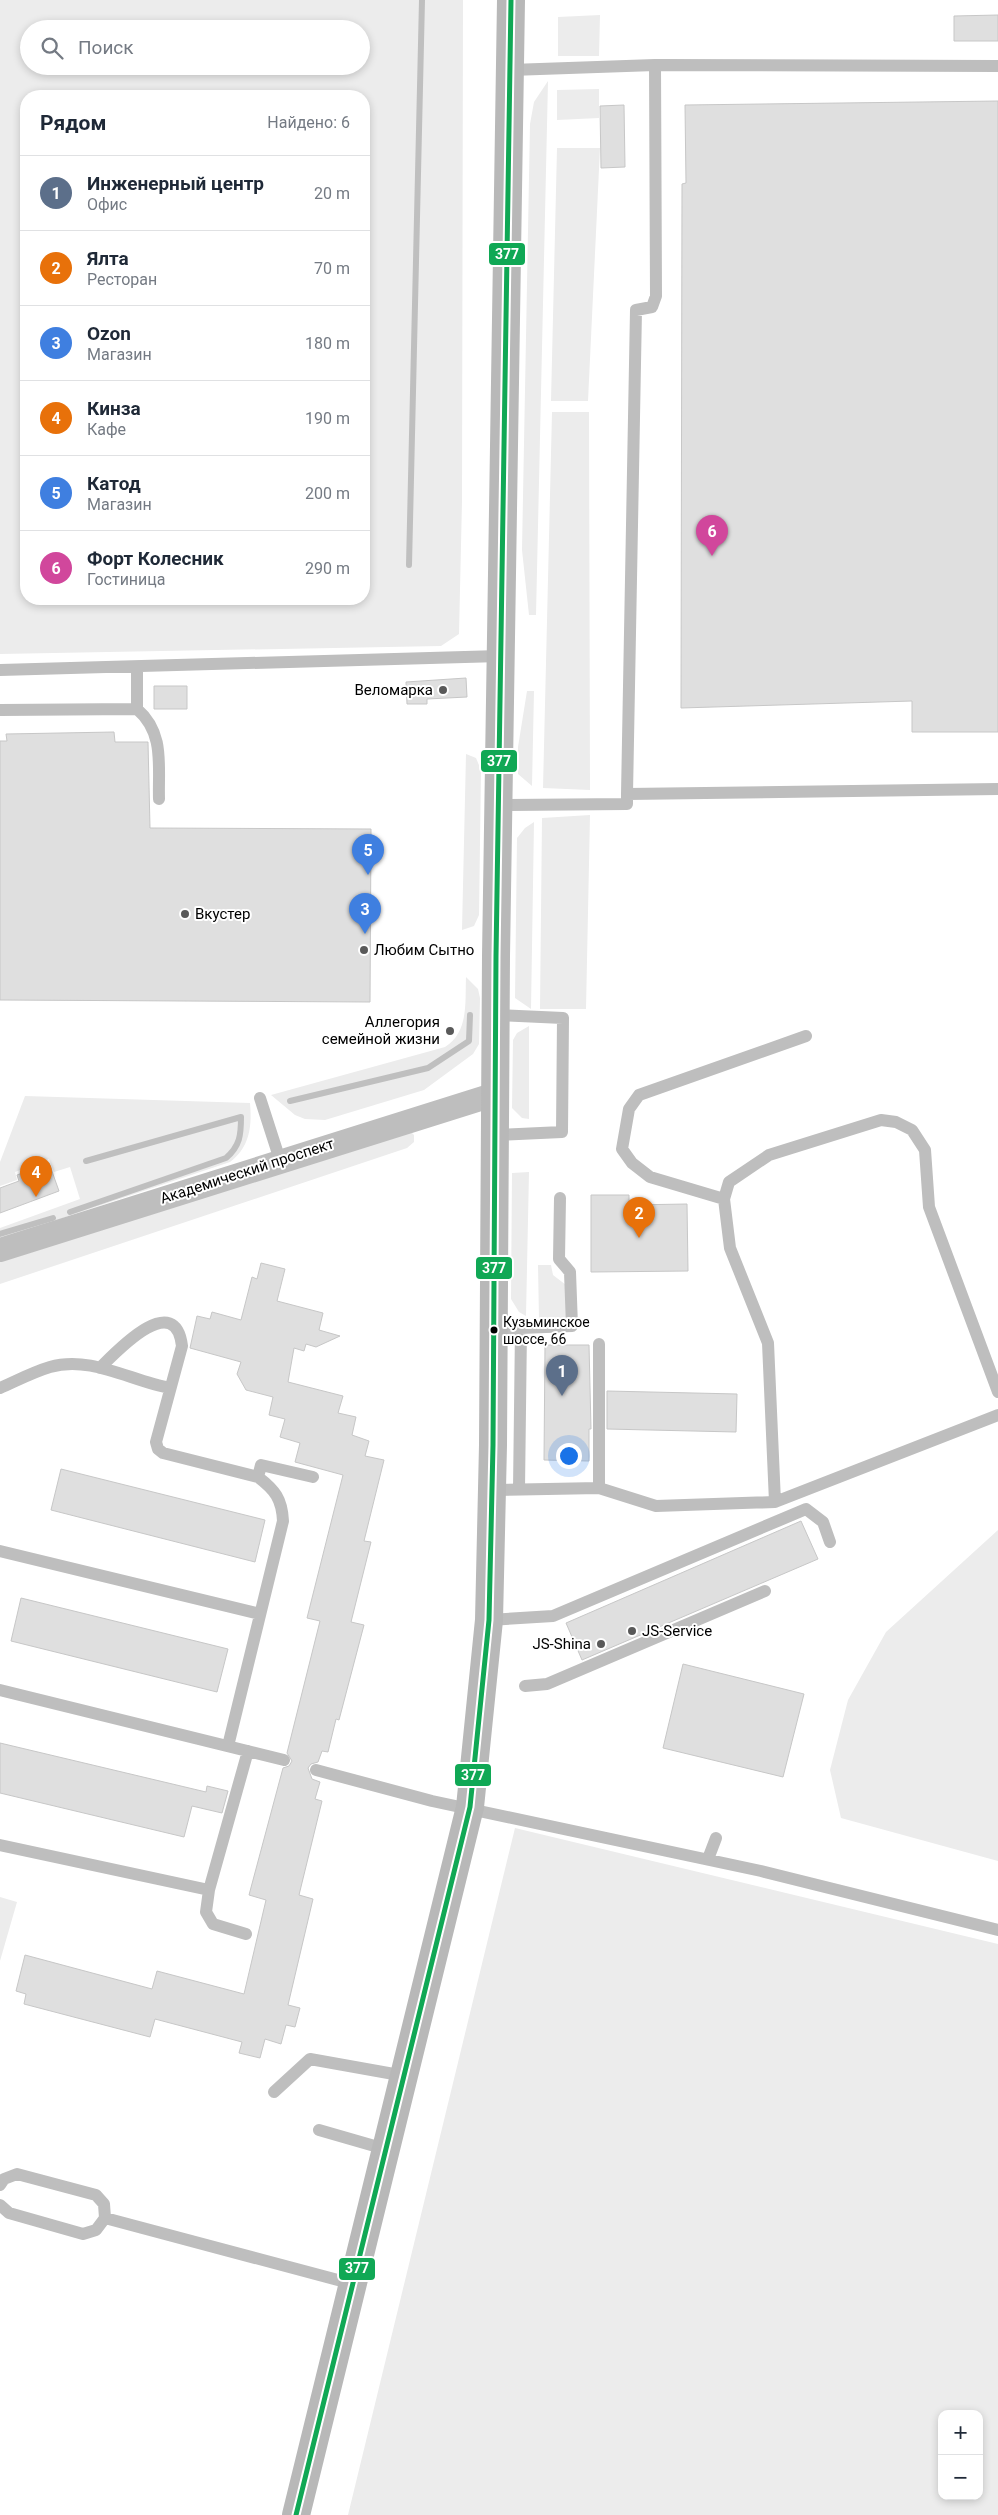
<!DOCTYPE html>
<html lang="ru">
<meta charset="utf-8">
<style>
body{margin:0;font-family:Roboto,sans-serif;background:#f6f6f7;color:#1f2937}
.controls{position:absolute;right:15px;bottom:15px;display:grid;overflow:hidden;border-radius:10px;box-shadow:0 2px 8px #0003}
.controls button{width:45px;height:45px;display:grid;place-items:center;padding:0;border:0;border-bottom:1px solid #e0e1e3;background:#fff;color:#1f2937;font:25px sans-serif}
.you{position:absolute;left:568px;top:1455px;width:18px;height:18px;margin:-12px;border:4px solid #fff;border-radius:50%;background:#1a73e8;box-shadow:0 0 0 8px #1a73e833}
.badge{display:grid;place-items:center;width:32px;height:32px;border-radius:50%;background:#595959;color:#fff;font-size:16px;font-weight:700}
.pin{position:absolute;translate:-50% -41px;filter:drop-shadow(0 1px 2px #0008)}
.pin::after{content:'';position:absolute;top:26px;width:18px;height:15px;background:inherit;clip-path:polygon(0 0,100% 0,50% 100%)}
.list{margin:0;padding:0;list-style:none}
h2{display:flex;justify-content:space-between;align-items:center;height:65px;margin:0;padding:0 20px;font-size:21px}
h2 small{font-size:16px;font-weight:400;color:#747a83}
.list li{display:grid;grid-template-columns:32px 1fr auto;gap:15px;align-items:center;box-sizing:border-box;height:75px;padding:0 20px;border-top:1px solid #e0e1e3}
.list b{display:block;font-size:19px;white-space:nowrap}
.list p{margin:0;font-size:16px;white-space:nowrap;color:#747a83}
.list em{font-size:16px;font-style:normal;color:#747a83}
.icon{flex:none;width:28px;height:28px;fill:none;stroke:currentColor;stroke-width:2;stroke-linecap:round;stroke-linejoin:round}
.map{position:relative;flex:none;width:998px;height:2515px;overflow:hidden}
.search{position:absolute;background:#fff;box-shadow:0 2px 8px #0003;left:20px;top:20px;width:350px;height:55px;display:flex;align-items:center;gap:12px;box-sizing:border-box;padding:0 18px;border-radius:28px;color:#747a83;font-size:19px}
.panel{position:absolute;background:#fff;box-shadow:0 2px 8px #0003;left:20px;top:90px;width:350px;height:515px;border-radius:20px}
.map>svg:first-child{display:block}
</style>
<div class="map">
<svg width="998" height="2515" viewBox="0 0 998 2515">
<rect width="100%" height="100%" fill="#fff"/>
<path fill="#ececec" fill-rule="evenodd" d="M 0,0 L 463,0 L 462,501 L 459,634 L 441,646 L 0,654 ZM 29,29 L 361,29 L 361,66 L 29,66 ZM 26,96 L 364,96 L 364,599 L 26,599 Z
M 600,15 L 599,56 L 558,56 L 558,17 Z
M 548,81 L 536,615 L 529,615 L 522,550 L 530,124 L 534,102 Z
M 599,89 L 599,118 L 557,120 L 557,90 Z
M 557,148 L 600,148 L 588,401 L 551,401 Z
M 552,412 L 589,412 L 590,790 L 543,788 Z
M 527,691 L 534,691 L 532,786 L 518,774 L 518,747 Z
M 466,754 L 476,758 L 481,770 L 479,915 L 474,926 L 462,930 Z
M 590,815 L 586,1009 L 540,1009 L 542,818 Z
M 534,822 L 531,1009 L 515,998 L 517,838 L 525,828 Z
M 466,977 L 478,989 L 480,998 L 479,1044 L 473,1054 L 424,1090 L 325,1120 L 305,1119 L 295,1115 L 271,1095 L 445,1047 C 469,1032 465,1002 466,977 Z
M 529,1026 L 529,1119 L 522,1118 L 512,1108 L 513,1040 L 517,1033 Z
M 25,1096 L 250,1103 C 252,1126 250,1147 230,1162 L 0,1239 L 0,1228 L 80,1199 L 70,1167 L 54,1172 L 49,1159 L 15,1172 L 17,1180 L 0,1186 L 0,1162 Z
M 410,1131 L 414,1135 L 414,1142 L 407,1148 L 0,1284 L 0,1260 Z
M 529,1172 L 526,1316 L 519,1312 L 511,1299 L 512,1173 Z
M 538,1265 L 551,1265 L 553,1275 L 566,1285 L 567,1320 L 539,1320 Z
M 998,1530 L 998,1861 L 841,1818 L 830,1770 L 848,1700 L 886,1632 Z
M 515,1828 L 998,1944 L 998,2515 L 348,2515 ZM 942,2414 L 979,2414 L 979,2496 L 942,2496 Z
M 0,1897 L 17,1902 L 0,1961 Z"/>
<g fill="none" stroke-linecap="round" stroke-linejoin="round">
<path stroke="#bfbfbf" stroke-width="6" d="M 409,565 L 422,0
M 290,1101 L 428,1068 L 469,1041 L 470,1015
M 70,1212 L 226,1158 C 240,1146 241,1135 241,1117 L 86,1161
M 0,1234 L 53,1218"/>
</g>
<path fill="#dfdfdf" stroke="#c7c7c7" d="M 998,15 L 998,41 L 954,41 L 954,16 Z
M 998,101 L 998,732 L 912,732 L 912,701 L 681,708 L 682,184 L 686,183 L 685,105 Z
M 624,105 L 625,167 L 601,168 L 600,106 Z
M 466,678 L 467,697 L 427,699 L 427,704 L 407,704 L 406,682 Z
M 154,686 L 187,686 L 187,709 L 154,709 Z
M 114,732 L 115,742 L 148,742 L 150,828 L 371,829 L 370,1002 L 0,1000 L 0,741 L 7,741 L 6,734 Z
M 49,1163 L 59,1191 L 0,1213 L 0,1188 L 19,1181 L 17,1175 Z
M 591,1195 L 629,1195 L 629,1205 L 687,1204 L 688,1271 L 591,1272 Z
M 261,1263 L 285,1269 L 277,1301 L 323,1313 L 319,1330 L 340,1336 L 316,1347 L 306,1344 L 304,1351 L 294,1348 L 288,1382 L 343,1396 L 338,1413 L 356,1417 L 352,1435 L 369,1441 L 365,1456 L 384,1460 L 364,1541 L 371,1542 L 351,1622 L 364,1625 L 339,1720 L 336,1719 L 328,1752 L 322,1751 L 318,1762 L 311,1764 L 308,1768 L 312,1779 L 320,1782 L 315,1799 L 322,1801 L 299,1895 L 313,1899 L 288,2005 L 300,2008 L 295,2027 L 286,2025 L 281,2044 L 265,2039 L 260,2058 L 239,2053 L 242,2042 L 155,2019 L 150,2037 L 24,2004 L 26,1994 L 16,1991 L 25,1955 L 152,1989 L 157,1971 L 244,1994 L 266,1900 L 249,1895 L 283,1768 L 289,1766 L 292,1761 L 287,1753 L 320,1621 L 307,1618 L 343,1475 L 295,1462 L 300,1443 L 280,1437 L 285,1419 L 269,1415 L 273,1397 L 246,1390 L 237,1374 L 241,1362 L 190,1348 L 197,1316 L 210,1319 L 212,1312 L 241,1320 L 252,1277 L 257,1279 Z
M 545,1345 L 589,1345 L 591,1429 L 589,1429 L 589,1461 L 544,1460 Z
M 607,1391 L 737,1394 L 736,1432 L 607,1429 Z
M 61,1469 L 265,1520 L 255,1562 L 51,1510 Z
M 801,1521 L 818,1559 L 582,1660 L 566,1623 Z
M 21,1598 L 228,1649 L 217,1692 L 11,1641 Z
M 683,1664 L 804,1694 L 783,1777 L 663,1748 Z
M 0,1743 L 206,1792 L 207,1786 L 228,1791 L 222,1813 L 192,1806 L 184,1837 L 0,1793 Z"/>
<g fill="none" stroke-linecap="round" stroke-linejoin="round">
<path stroke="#bebebe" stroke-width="12" d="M 511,70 L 655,65 L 998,66
M 137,667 L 137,709
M 0,670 L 500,656
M 0,710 L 137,709 C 165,733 158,766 159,799
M 627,794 L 636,310 L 652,307 L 656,296 L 655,65
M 498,805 L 627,804 L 627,794 L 998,789
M 260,1098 L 280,1160
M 496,1135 L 562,1132 L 563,1018 L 496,1015
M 724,1199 L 650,1177 L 632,1163 L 622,1149 L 629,1109 L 639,1095 L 806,1036
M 494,1329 L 572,1326 L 570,1272 L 559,1259 L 560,1198
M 100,1368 C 116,1352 175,1289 182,1346 L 156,1442 L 158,1449 L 163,1453 L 258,1477 C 275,1490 282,1499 283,1521 L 228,1746
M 0,1388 C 16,1381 33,1372 50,1367 C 90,1355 131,1381 170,1388
M 258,1477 L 261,1465 L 313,1477
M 599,1488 L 656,1506 L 775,1502 L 998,1415
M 519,1489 L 521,1329
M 492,1490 L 599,1488 L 599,1344
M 775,1502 L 768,1343 L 730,1248 L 724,1199 L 729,1182 L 769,1155 L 881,1120 L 896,1122 L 912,1130 L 925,1150 L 929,1207 L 998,1392
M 0,1551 L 260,1614
M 489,1620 L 553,1616 L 806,1509 L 823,1522 L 830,1542
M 525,1686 L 547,1684 L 765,1591
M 0,1690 L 284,1760
M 316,1770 L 432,1801 L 761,1871 L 998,1930
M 0,1845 L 209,1890 L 206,1912 L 213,1924 L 246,1934
M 708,1859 L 716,1838
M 209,1890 L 248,1751
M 274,2092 L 310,2059 L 405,2076
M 319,2130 L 385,2149
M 0,2185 L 4,2179 L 17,2174 L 96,2195 L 104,2204 L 105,2218 L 96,2230 L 83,2234 L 9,2213 L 0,2205
M 105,2218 L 353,2284"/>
<path stroke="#bebebe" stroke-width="24" d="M 0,1250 L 496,1094"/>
<path stroke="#b8b8b8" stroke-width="28" d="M 296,2515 L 470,1807 L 489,1620 L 493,1445 L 496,956 L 511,0"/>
<defs>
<path id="bus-1" d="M 296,2515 L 470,1807 L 489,1620 L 493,1445 L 496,956 L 511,0"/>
</defs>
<use href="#bus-1" stroke="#fff" stroke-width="9"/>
<use href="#bus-1" stroke="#10a855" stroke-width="5"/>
</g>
<g fill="#595959" stroke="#fff" stroke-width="2">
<circle cx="443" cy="690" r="5"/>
<circle cx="185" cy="914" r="5"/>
<circle cx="364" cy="950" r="5"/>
<circle cx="450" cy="1031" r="5"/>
<circle cx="632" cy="1631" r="5"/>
<circle cx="601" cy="1644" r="5"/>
</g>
<circle fill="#000" stroke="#fff" stroke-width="2" cx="494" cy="1330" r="4.5"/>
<g text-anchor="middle" stroke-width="4" stroke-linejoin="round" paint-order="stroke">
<g font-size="14" fill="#000" stroke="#fff" text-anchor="start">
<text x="503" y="1327">Кузьминское<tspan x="503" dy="17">шоссе, 66</tspan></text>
</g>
<g font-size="15" fill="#000" stroke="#fff" text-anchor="end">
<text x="433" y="695">Веломарка</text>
<text x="195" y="919" text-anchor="start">Вкустер</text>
<text x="374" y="955" text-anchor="start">Любим Сытно</text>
<text x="440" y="1027">Аллегория<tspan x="440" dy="17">семейной жизни</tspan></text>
<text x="642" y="1636" text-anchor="start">JS-Service</text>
<text x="591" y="1649">JS-Shina</text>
</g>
<g font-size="15" fill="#000" stroke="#fff">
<text transform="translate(247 1171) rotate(-18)" y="5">Академический проспект</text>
</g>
</g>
<g stroke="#fff" stroke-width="2">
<rect x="488" y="242" width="38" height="24" rx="5" fill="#10a855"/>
<rect x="480" y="749" width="38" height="24" rx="5" fill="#10a855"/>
<rect x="475" y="1256" width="38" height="24" rx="5" fill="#10a855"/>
<rect x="454" y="1763" width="38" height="24" rx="5" fill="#10a855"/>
<rect x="338" y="2257" width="38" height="24" rx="5" fill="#10a855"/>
</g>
<g font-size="14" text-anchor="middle" font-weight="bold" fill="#fff">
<text x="507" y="259">377</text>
<text x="499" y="766">377</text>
<text x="494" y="1273">377</text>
<text x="473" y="1780">377</text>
<text x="357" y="2273">377</text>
</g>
</svg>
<div class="controls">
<button>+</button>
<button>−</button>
</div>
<div class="you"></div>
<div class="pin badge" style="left:562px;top:1396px;background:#5c6f8a">1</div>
<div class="pin badge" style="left:639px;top:1238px;background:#e8710a">2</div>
<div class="pin badge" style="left:365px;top:934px;background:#3f7fe0">3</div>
<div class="pin badge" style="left:36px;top:1197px;background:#e8710a">4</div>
<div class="pin badge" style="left:368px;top:875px;background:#3f7fe0">5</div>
<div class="pin badge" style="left:712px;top:556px;background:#d1479c">6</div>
<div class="search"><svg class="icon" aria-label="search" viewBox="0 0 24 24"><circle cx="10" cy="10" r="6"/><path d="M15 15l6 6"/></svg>Поиск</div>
<section class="panel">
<h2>Рядом<small>Найдено: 6</small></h2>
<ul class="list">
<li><span class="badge" style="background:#5c6f8a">1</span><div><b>Инженерный центр</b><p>Офис</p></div><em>20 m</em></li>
<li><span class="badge" style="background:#e8710a">2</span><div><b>Ялта</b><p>Ресторан</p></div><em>70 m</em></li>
<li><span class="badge" style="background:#3f7fe0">3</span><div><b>Ozon</b><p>Магазин</p></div><em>180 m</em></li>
<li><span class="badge" style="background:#e8710a">4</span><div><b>Кинза</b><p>Кафе</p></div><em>190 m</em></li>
<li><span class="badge" style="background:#3f7fe0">5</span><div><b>Катод</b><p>Магазин</p></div><em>200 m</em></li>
<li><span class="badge" style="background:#d1479c">6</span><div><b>Форт Колесник</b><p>Гостиница</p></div><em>290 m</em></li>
</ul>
</section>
</div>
